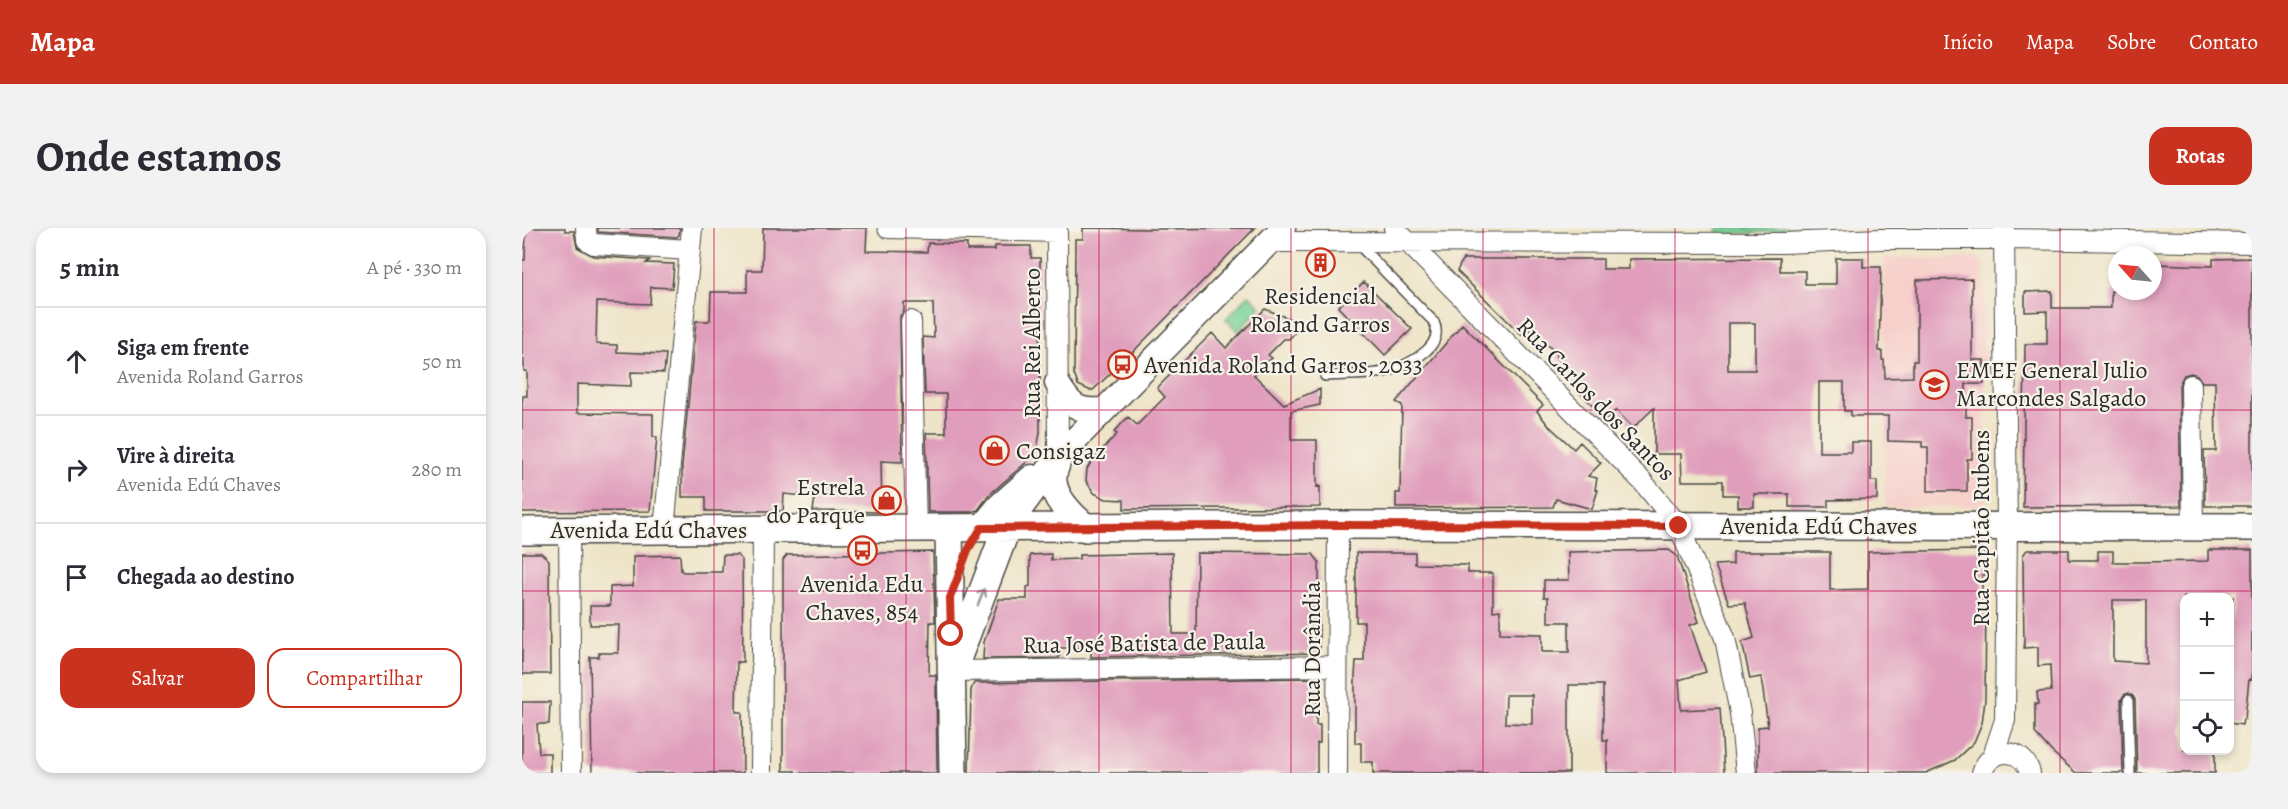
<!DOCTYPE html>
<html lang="pt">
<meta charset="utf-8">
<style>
body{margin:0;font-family:Alegreya,serif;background:#f2f2f3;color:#2b2b33}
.controls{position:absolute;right:18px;bottom:18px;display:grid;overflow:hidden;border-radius:12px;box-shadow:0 3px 9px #0003}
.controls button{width:54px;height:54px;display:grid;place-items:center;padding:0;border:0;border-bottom:2px solid #e1e1e2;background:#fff;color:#2b2b33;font:30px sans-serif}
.compass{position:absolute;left:1586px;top:18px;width:54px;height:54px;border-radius:50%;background:#fff;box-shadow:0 3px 9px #0003;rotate:297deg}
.stop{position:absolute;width:18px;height:18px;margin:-14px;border:4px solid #c8321e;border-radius:50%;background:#fff}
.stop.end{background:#c8321e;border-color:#fff;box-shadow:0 2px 6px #0008}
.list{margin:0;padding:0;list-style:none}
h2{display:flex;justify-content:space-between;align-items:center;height:78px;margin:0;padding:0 24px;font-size:26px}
h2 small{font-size:20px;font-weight:400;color:#7c7c81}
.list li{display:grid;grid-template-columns:39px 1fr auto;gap:18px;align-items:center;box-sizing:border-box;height:108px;padding:0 24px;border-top:2px solid #e1e1e2}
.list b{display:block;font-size:22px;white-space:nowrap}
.list p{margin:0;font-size:20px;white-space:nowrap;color:#7c7c81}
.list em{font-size:20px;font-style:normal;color:#7c7c81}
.actions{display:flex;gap:12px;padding:18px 24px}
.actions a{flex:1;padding:14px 0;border:2px solid #c8321e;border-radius:18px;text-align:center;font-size:21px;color:#c8321e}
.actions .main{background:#c8321e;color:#fff}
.icon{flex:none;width:33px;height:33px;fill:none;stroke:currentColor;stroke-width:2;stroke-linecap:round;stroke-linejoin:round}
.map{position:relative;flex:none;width:1730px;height:545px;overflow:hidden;border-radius:18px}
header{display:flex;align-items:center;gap:36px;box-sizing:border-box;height:84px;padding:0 30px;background:#c8321e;color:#fff}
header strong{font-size:28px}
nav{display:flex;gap:33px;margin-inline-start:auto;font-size:21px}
.intro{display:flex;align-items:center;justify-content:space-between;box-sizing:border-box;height:144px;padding:0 36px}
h1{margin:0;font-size:42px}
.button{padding:15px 27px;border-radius:18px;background:#c8321e;color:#fff;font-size:21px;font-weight:700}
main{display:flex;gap:36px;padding:0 36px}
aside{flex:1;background:#fff;border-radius:18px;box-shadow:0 3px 9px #0003}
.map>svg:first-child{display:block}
</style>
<header>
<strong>Mapa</strong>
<nav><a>Início</a><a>Mapa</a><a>Sobre</a><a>Contato</a></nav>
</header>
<div class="intro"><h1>Onde estamos</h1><a class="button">Rotas</a></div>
<main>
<aside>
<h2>5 min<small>A pé · 330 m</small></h2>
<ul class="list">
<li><svg class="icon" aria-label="ahead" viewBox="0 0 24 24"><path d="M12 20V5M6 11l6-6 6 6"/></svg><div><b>Siga em frente</b><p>Avenida Roland Garros</p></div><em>50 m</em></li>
<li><svg class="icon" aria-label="right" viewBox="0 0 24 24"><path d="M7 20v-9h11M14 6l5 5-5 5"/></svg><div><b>Vire à direita</b><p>Avenida Edú Chaves</p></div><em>280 m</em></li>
<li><svg class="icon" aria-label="arrive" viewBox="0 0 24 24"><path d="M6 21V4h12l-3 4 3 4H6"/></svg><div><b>Chegada ao destino</b></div></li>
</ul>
<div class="actions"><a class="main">Salvar</a><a>Compartilhar</a></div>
</aside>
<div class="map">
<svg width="1730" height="545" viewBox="0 0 1730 545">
<rect width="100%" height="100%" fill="#f7f3e8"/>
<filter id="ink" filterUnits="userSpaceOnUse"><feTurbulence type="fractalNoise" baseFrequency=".0167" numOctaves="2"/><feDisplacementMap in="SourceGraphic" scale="12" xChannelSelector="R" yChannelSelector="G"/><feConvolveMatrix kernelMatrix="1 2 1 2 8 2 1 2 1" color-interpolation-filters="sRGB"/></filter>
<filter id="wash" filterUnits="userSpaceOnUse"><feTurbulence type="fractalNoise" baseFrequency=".008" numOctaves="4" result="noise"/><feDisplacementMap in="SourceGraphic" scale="24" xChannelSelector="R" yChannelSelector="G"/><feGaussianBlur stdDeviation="1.35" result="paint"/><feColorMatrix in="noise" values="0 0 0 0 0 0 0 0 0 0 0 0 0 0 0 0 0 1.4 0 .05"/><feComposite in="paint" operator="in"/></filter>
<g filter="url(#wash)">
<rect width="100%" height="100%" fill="#eee4c7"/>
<path fill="#f7d0cb" d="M 1362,30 L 1455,30 L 1462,36 L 1463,275 L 1458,278 L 1363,279 Z"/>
<path fill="#7cd499" stroke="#548062" stroke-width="1.5" d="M 1195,0 L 1286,0 L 1286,1 L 1279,3 L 1194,6 Z
M 727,67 L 739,79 L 716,103 L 704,91 Z"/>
<g id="blocks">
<path fill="#e09ebc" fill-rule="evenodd" d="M 4,0 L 43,0 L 43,3 L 52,3 L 55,19 L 71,28 L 128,32 L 124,35 L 152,36 L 150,60 L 129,59 L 128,76 L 75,74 L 74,116 L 95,117 L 95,124 L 144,126 L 142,145 L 109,144 L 109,158 L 55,156 L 55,185 L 131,186 L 131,209 L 135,209 L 128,283 L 0,284 L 0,175 L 1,168 L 5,168 L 5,143 L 2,143 L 2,131 L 0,131 L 0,32 L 3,32 Z
M 76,0 L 158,0 L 157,7 L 155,9 L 76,4 Z
M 241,0 L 345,0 L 344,23 L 405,24 L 406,15 L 445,16 L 445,22 L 473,22 L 473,18 L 509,18 L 509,30 L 518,30 L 518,205 L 515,220 L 507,232 L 467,267 L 456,282 L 449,284 L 406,284 L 404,205 L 424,205 L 424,166 L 403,166 L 401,109 L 412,110 L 411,75 L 382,75 L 382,83 L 378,88 L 380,234 L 359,233 L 360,284 L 291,283 L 293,269 L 262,266 L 261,283 L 184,283 L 184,269 L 160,269 L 160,238 L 174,93 L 186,93 L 188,92 L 189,64 L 225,64 L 225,42 L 240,42 Z
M 561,0 L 629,1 L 733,0 L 602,133 L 571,162 L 567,162 L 556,157 L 552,146 L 553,11 L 561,11 Z
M 1258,30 L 1258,43 L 1283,43 L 1283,56 L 1314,56 L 1314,30 L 1341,30 L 1341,39 L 1359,39 L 1357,123 L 1360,123 L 1360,132 L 1362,132 L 1363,150 L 1391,149 L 1391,133 L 1395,133 L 1395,52 L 1450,51 L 1450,132 L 1462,132 L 1462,156 L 1444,156 L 1444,189 L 1450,189 L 1450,231 L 1445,231 L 1445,263 L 1406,263 L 1406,219 L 1400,219 L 1400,214 L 1366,213 L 1366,188 L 1329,188 L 1329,183 L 1322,183 L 1322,154 L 1297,154 L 1297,224 L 1329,224 L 1329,214 L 1349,214 L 1349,253 L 1355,253 L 1355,271 L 1306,272 L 1306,279 L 1267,279 L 1267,266 L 1232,266 L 1232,279 L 1216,279 L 1216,267 L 1201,267 L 1201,253 L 1160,253 L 1159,226 L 1132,226 L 1132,180 L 1111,200 L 1094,182 L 1085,191 L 1049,156 L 1055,150 L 1034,129 L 1036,127 L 1012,104 L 1011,105 L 1006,101 L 1000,107 L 935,43 L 941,31 L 1081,31 L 1081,41 L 1107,41 L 1107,31 ZM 1206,95 L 1233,95 L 1233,142 L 1206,142 Z
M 1730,30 L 1730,278 L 1683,278 L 1682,223 L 1694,223 L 1693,154 L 1680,154 L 1675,147 L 1669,145 L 1662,147 L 1657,157 L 1659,278 L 1501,279 L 1503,116 L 1525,116 L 1525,83 L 1503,84 L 1503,64 L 1530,63 L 1530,80 L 1589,80 L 1589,63 L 1632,63 L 1632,36 L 1691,38 L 1691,31 Z
M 842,54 L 890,101 L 863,127 L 816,79 Z
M 743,81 L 781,96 L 767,111 L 762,111 L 746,127 L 750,130 L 732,147 L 762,176 L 798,161 L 798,177 L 769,183 L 769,212 L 795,212 L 795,259 L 798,258 L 798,279 L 602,281 L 602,272 L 584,271 L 572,265 L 564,253 L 565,241 L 571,231 L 595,206 L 592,204 L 606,189 L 615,197 L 643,169 L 635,160 L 690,105 L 704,120 Z
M 940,96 L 1021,177 L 1015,183 L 1026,197 L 1052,221 L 1058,214 L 1079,235 L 1066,248 L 1075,250 L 1073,262 L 1076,262 L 1070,281 L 1034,271 L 1031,279 L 874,280 L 874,265 L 878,265 L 880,177 L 874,174 Z
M 1147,322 L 1155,328 L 1177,394 L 1168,397 L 1184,444 L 1157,452 L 1159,482 L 1198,480 L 1202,545 L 1085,545 L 1085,512 L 1081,512 L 1081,457 L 1047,457 L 1047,545 L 851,545 L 851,534 L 839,534 L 839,515 L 833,515 L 833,448 L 834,433 L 842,433 L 842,394 L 834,394 L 834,325 L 893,325 L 893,336 L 946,337 L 946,345 L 971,345 L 971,383 L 978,382 L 978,405 L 1020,406 L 1020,424 L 1047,424 L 1047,394 L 1026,394 L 1026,369 L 1022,369 L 1022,352 L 1047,352 L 1046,324 ZM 984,467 L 1010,467 L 1010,496 L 983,495 Z
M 1456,322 L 1460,323 L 1464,328 L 1464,347 L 1460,347 L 1460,376 L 1464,376 L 1463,472 L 1460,495 L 1452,514 L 1433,532 L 1404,545 L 1236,545 L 1236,499 L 1246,498 L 1239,449 L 1228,451 L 1220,414 L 1232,410 L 1223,375 L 1207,376 L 1193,337 L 1211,336 L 1211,324 L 1308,324 L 1308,362 L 1346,361 L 1346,324 Z
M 1505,322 L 1547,322 L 1547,332 L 1576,332 L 1576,323 L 1591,323 L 1591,334 L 1619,334 L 1686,333 L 1686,322 L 1730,322 L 1730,452 L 1727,451 L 1723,491 L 1721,491 L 1720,497 L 1707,495 L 1707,400 L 1711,385 L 1711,369 L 1662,369 L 1662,478 L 1660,506 L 1662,506 L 1662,522 L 1693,522 L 1693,545 L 1615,545 L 1613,472 L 1611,468 L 1606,465 L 1602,467 L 1599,472 L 1601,545 L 1554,545 L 1529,523 L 1513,505 L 1513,476 L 1516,476 L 1515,464 L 1529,463 L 1528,437 L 1516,438 L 1516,419 L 1502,420 L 1501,327 ZM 1591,372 L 1624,372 L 1624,435 L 1591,433 Z
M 411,324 L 413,394 L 408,394 L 407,447 L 414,447 L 415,545 L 273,545 L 273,543 L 261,543 L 261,332 L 265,327 Z
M 0,325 L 19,325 L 27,332 L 28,446 L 0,446 Z
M 650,325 L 651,406 L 674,406 L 675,325 L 791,326 L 797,334 L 797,425 L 569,429 L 569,420 L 537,420 L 537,430 L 461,431 L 462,414 L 477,371 L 505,371 L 505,359 L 508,358 L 508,327 L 529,326 L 529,332 L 557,331 L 557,327 Z
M 158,327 L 159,343 L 162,344 L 200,344 L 201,327 L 215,327 L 220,332 L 221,434 L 215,434 L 214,484 L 220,484 L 221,545 L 70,545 L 68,429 L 77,429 L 77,425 L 96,425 L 97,397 L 68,397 L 68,378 L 88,378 L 88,359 L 111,358 L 111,328 Z
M 788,450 L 797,456 L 797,468 L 795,468 L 794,497 L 798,497 L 798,515 L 795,515 L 795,545 L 447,545 L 449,462 L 452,455 Z
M 0,474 L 28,474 L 27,496 L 15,496 L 17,525 L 28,525 L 28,545 L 0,545 Z"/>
</g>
</g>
<g filter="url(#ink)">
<use href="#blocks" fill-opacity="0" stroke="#484742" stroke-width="1.5"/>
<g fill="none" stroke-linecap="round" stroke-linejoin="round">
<defs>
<path id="service" d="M 803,148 C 842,146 873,150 904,123 C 913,115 917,105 912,94 L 836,16
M 1606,472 L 1608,545"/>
<path id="minor" d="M 64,0 L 65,12 L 72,16 L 168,22
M 366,0 L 535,4
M 535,0 L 536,229
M 872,0 L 1120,253 L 1157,298 L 1203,410 L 1218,485 L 1224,545
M 747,14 L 1261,15 L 1359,11 L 1483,11 L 1730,15
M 389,93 L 394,300
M 1669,157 L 1671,299
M 142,302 L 170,0
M 47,303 L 49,545
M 431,443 L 814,438
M 1471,528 L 1483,492 L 1485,299 L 1482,0
M 239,545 L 241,301
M 815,545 L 816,297
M 1460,545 C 1467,519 1501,518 1508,545"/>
<path id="tertiary" d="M 535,155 C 549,178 554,184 582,182
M 485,299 L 536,229 L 761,0
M 459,300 L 477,278 L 510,249"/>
<path id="secondary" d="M 536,229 C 535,236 531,242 531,248 C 529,269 550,288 564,300
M 427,300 L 431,545
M 0,303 L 816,297 L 1730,299
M 434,434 L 485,299"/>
</defs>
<use href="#service" stroke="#484742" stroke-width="12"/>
<use href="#minor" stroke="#484742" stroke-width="22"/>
<use href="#tertiary" stroke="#484742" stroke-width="27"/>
<use href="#secondary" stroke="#484742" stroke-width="30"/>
<use href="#service" stroke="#fff" stroke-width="9"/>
<use href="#minor" stroke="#fff" stroke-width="20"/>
<use href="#tertiary" stroke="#fff" stroke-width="24"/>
<use href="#secondary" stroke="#fff" stroke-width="27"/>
</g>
<defs><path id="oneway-shaft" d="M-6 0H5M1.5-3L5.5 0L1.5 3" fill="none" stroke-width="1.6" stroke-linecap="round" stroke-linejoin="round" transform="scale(1.5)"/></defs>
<use stroke="#a0a0a0" href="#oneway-shaft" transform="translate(459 369) rotate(-69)"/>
</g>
<g fill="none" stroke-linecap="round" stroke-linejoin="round" filter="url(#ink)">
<path stroke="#c8321e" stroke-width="8" d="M 429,406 L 428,370 L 446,322 L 459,300 L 816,297 L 1157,298"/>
</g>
<path fill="none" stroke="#c2185b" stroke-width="1.5" stroke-opacity="0.55" d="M 192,0 L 192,545M 384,0 L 384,545M 577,0 L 577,545M 769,0 L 769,545M 961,0 L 961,545M 1153,0 L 1153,545M 1346,0 L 1346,545M 1538,0 L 1538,545M 0,182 L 1730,182M 0,363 L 1730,363"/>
<defs>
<symbol id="building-ring" viewBox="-11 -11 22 22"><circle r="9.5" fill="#f7f3e8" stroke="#c8321e" stroke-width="1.5"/><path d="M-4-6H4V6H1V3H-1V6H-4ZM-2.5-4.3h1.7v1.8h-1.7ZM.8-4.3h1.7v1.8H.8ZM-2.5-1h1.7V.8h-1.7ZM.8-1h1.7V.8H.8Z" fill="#c8321e"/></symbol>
<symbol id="bus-ring" viewBox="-11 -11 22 22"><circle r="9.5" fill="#f7f3e8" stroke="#c8321e" stroke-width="1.5"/><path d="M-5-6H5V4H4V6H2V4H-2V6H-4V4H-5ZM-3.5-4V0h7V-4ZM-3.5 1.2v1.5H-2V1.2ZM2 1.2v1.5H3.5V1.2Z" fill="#c8321e"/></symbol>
<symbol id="school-ring" viewBox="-11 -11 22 22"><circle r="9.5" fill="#f7f3e8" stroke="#c8321e" stroke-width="1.5"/><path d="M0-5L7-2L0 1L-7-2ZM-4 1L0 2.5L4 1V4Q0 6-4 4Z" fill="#c8321e"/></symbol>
<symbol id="shop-ring" viewBox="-11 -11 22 22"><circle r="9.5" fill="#f7f3e8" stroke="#c8321e" stroke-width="1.5"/><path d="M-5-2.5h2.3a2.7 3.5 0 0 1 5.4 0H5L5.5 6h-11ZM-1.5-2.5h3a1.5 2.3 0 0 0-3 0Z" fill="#c8321e"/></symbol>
</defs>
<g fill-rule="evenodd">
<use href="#building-ring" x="782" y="18" width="33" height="33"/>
<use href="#bus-ring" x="584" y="120" width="33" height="33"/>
<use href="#school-ring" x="1396" y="140" width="33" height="33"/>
<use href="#shop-ring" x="456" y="206" width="33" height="33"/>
<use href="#shop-ring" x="348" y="256" width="33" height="33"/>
<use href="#bus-ring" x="324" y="306" width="33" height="33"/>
</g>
<g text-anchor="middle" stroke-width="4.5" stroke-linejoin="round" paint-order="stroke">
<g font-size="24" fill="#2b2b2b" stroke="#f7f3e8" text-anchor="start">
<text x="798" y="76" text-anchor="middle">Residencial<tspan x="798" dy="28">Roland Garros</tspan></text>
<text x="622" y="145">Avenida Roland Garros, 2033</text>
<text x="1434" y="150">EMEF General Julio<tspan x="1434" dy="28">Marcondes Salgado</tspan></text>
<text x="494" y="231">Consigaz</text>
<text x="343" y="267" text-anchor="end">Estrela<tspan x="343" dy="28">do Parque</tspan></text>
<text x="340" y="364" text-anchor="middle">Avenida Edu<tspan x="340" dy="28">Chaves, 854</tspan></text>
</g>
<g font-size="24" fill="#2b2b2b" stroke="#f7f3e8">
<text transform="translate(510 115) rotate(-90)" y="8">Rua Rei Alberto</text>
<text transform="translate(1074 171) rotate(46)" y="8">Rua Carlos dos Santos</text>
<text x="1297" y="306">Avenida Edú Chaves</text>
<text transform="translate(1459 300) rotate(-90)" y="8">Rua Capitão Rubens</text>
<text x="127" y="310">Avenida Edú Chaves</text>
<text transform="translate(622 415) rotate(-1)" y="8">Rua José Batista de Paula</text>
<text transform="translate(790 421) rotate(-90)" y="8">Rua Dorândia</text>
</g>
</g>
</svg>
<div class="controls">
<button>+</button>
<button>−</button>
<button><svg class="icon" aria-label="locate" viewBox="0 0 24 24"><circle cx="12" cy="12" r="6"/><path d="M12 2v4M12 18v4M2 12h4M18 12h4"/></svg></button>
</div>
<svg class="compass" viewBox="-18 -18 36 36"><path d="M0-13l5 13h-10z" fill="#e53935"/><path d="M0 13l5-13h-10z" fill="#7c7c81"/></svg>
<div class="stop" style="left:429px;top:406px"></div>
<div class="stop end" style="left:1157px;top:298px"></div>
</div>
</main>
